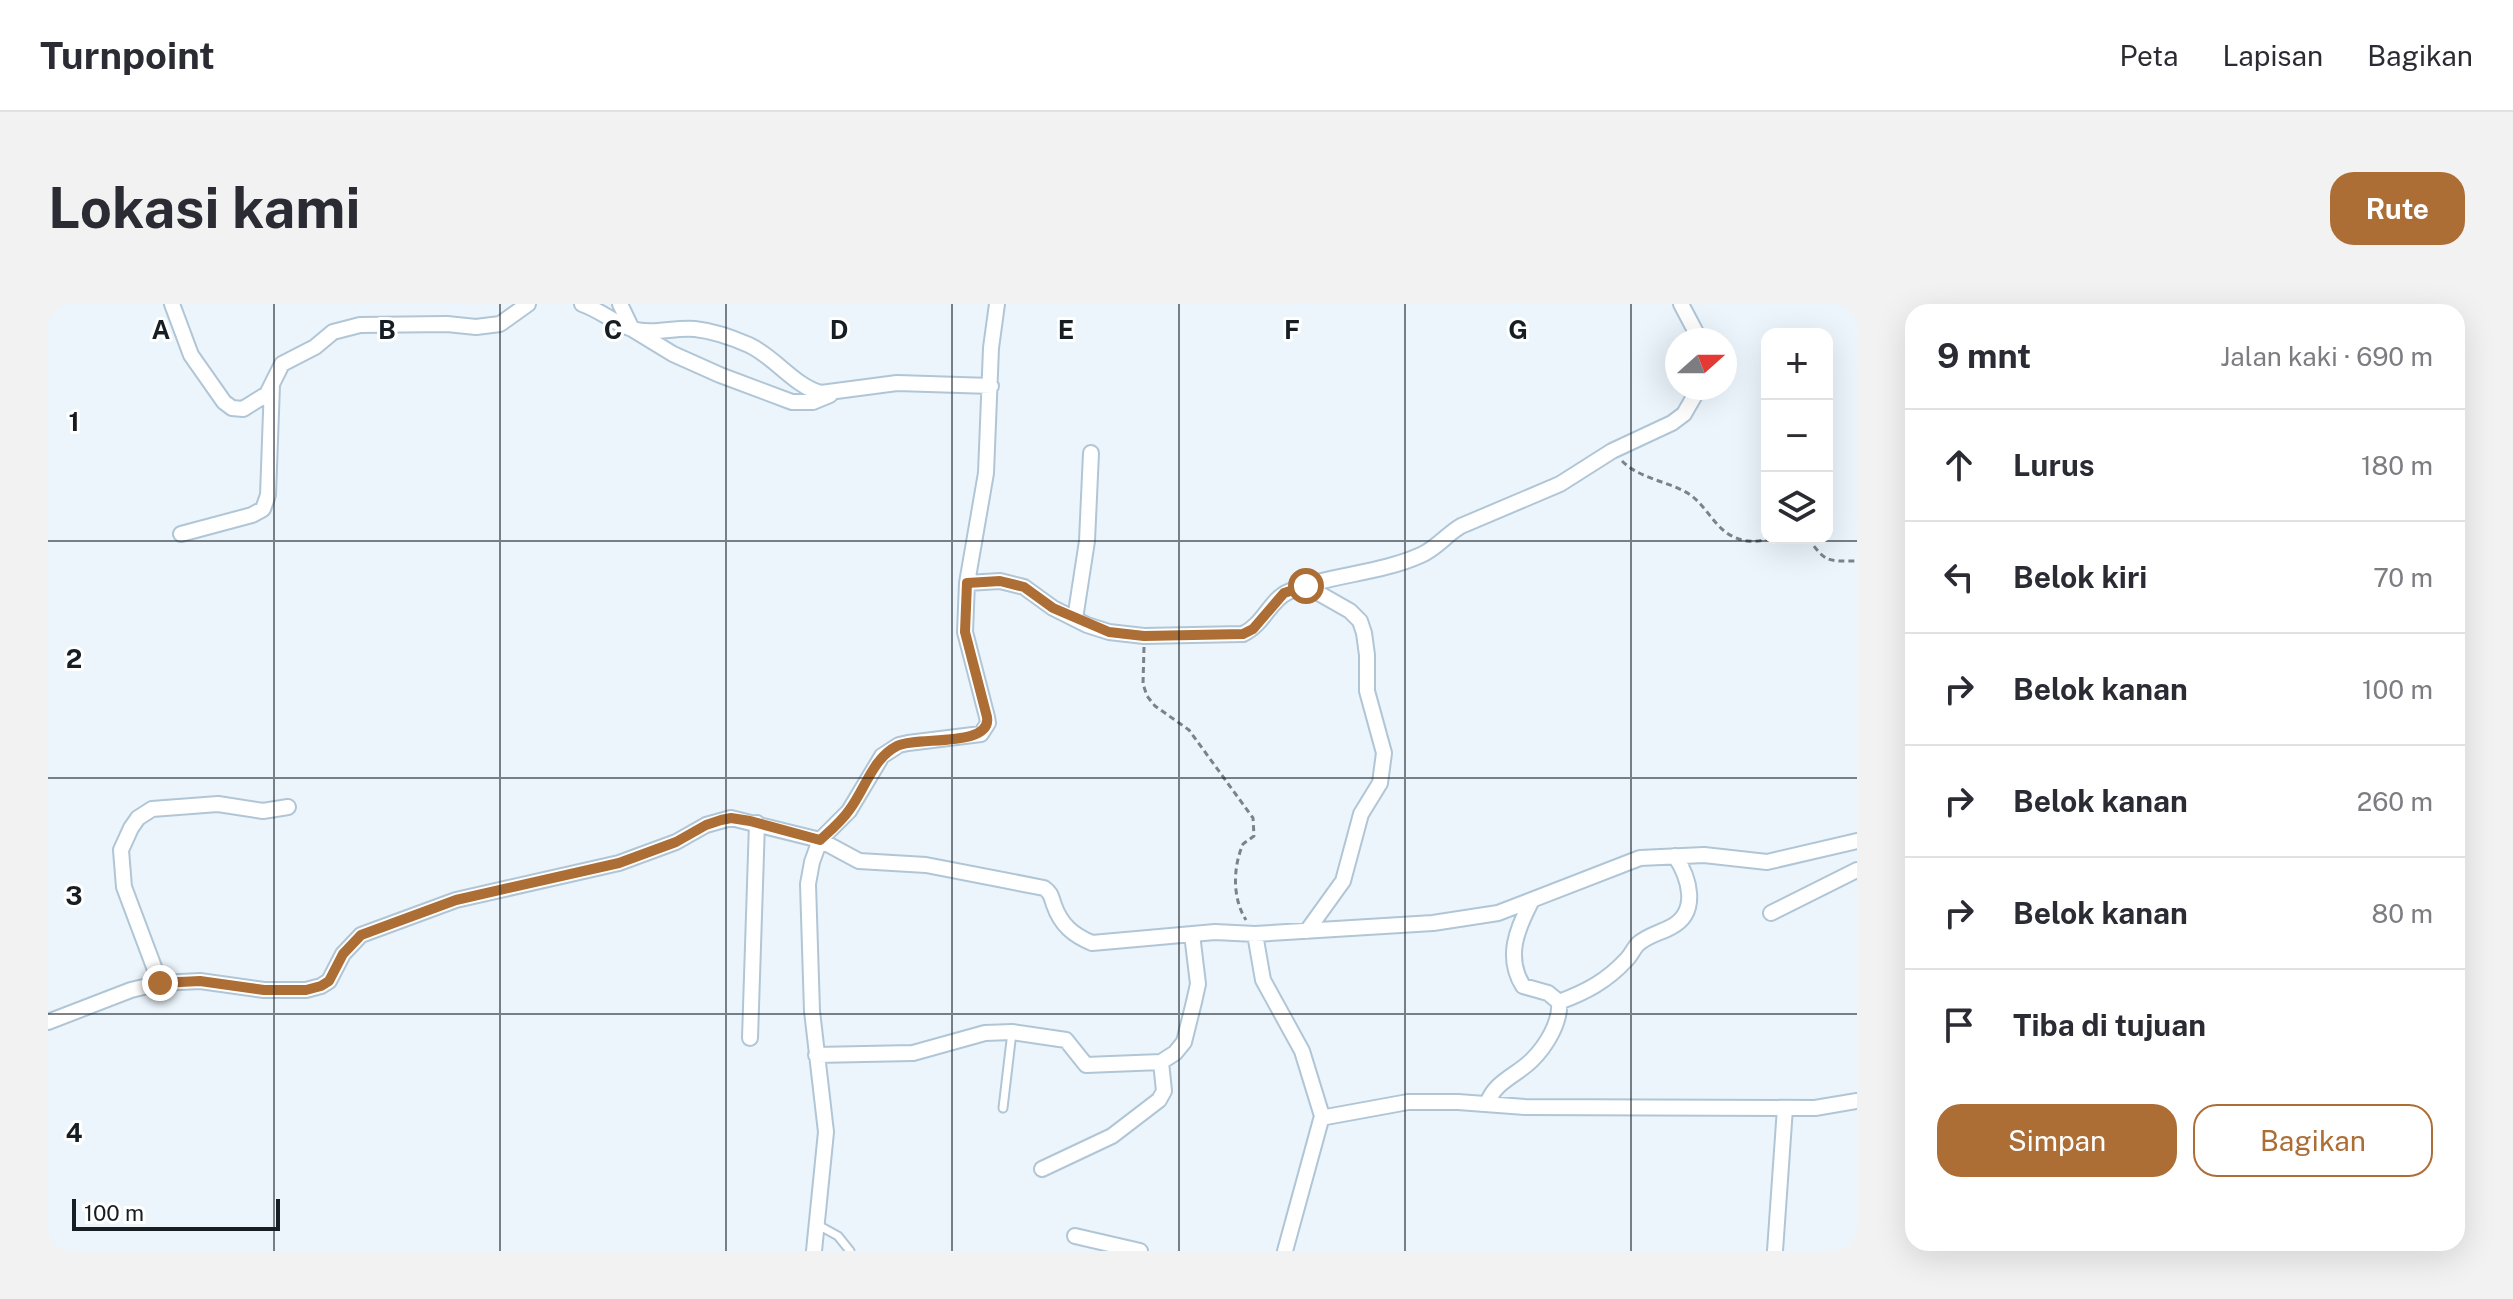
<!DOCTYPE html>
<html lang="id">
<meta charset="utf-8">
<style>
body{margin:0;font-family:"Public Sans",sans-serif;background:#f2f2f3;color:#2b2b33}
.controls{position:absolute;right:24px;top:24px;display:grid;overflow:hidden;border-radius:16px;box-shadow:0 8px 32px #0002}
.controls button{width:72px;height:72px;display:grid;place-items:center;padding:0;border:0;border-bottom:2px solid #e1e1e2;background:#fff;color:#2b2b33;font:40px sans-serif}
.compass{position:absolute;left:1617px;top:24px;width:72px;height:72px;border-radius:50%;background:#fff;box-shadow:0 8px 32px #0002;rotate:69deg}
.scale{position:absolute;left:24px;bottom:20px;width:208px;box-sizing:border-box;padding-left:8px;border:4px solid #161e24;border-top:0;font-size:22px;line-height:28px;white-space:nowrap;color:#161e24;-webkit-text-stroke:6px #fff;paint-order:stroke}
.stop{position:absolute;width:24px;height:24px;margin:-18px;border:6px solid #ad6e35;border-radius:50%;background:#fff}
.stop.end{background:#ad6e35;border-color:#fff;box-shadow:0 2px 8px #0008}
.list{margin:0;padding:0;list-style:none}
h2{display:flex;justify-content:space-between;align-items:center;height:104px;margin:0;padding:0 32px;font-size:34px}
h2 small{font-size:26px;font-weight:400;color:#7c7c81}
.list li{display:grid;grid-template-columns:52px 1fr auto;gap:24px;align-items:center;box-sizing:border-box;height:112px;padding:0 32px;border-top:2px solid #e1e1e2}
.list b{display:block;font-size:30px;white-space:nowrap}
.list em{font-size:26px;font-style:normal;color:#7c7c81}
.actions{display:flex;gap:16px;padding:24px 32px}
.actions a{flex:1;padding:18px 0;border:2px solid #ad6e35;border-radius:24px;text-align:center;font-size:28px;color:#ad6e35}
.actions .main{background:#ad6e35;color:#fff}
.icon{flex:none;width:44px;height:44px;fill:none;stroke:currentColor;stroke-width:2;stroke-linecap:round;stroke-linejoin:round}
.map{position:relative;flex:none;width:1809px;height:947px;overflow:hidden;border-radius:24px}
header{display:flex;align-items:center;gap:48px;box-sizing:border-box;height:112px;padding:0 40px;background:#fff;border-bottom:2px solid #e1e1e2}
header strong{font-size:38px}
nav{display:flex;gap:44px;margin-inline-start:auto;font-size:28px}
.intro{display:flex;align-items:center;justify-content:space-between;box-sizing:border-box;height:192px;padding:0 48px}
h1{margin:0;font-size:56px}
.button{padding:20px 36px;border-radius:24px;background:#ad6e35;color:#fff;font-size:28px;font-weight:700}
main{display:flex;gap:48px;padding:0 48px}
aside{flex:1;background:#fff;border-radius:24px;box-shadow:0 8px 32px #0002}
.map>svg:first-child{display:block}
</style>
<header>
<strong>Turnpoint</strong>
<nav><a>Peta</a><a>Lapisan</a><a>Bagikan</a></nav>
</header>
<div class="intro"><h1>Lokasi kami</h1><a class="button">Rute</a></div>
<main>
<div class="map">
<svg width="1809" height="947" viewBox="0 0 1809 947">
<rect width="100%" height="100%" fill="#ecf5fc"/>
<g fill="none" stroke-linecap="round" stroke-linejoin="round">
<defs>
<path id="service" d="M 955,804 L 964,728
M 770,921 L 790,932 L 802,947"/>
<path id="minor" d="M 124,0 L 143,51 L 176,98 L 184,104 L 195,105 L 219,90 L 234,60 L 267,43 L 285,28 L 312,21 L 399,20 L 428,23 L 452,20 L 480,0
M 534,0 C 552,6 566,19 584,25 C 605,31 626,23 647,25 C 665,27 685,34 701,41 C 727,53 746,82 773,89 L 849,79 L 943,82
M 572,0 L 584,25 L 625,50 L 672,71 L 744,98 L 765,98 L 782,91
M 1633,0 L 1652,36
M 133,230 L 204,211 L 215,205 L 220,191 L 224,81
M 919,279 L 938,169 L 943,44 L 949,0
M 1258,282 L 1302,307 L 1312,317 L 1316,329 L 1319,351 L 1319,387 L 1336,449 L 1332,479 L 1313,510 L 1295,577 L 1259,627
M 1027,315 L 1039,237 L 1043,149
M 1723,609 L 1809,566
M 1207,630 L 1385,619 L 1450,609 L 1592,554 L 1656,551 L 1719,558 L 1809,537
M 112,679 L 76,583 L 73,546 L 83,524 L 90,514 L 104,505 L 170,500 L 215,507 L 240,503
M 1511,698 C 1538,688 1559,677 1579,655 C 1583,651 1586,644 1590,640 C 1600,631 1612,629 1623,623 C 1652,608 1641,573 1627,552
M 0,718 L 83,686 L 112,679 L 152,677 L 216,686 L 258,686 L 273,682 L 281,677 L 295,650 L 313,631 L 408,596 L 571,559 L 628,538 L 658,521 L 683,514 L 772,536 L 811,557 L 878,561 L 996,584 C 1003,589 1003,592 1006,601 C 1013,621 1025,631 1044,639 L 1167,628 L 1207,630 L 1215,676 L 1254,747 L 1274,812 L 1278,813 L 1360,798 L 1410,798 L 1477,803 L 1767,804 L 1809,797
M 702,734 L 709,519
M 768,751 L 865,749 L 937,729 L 964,728 L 1018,736 L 1038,761 L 1113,758
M 1439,800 C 1447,777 1468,772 1484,756 C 1498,742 1513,718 1511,698 L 1500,689 L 1475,682 C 1457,653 1469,625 1483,598
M 994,865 L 1064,832 L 1111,796 L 1116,787 L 1113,758 L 1127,749 L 1136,738 L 1146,698 L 1150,680 L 1144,630
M 1027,932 L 1092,947
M 766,947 L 778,828 L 764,707 L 760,580 L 764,558 L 772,536 L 801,507 L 834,452 L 851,441 L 860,439 L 933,430 L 940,419 L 939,413 L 917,328 L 919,279 L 952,277 L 976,283 L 1005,304 L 1039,321 L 1061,328 L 1096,332 L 1195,330 C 1216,320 1222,296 1240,288 C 1283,270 1331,270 1373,251 C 1389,244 1399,230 1413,222 L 1512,180 L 1564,147 L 1624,119 L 1636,110 L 1651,84
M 1237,947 L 1274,812
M 1727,947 L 1737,804"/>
</defs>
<use href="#service" stroke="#b0c6d6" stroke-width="11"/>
<use href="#minor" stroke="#b0c6d6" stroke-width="18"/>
<path stroke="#7b838a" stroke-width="3" stroke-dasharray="6 4" stroke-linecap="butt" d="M 1574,157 C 1592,175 1620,177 1641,190 C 1658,201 1667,225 1686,233 C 1698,239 1711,238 1723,234
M 1760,234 C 1778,259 1779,257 1809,257
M 1096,343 L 1095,380 L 1099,392 L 1107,402 L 1141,426 L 1205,514 L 1206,532 L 1195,540 C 1185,563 1184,594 1198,616"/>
<use href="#service" stroke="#fff" stroke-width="7"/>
<use href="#minor" stroke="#fff" stroke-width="14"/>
</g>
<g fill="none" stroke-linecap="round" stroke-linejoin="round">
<path stroke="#ad6e35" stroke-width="10" d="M 112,679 L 152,677 L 216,686 L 258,686 L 273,682 L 281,677 L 295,650 L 313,631 L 408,596 L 571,559 L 628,538 L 658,521 L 673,516 L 683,514 L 702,517 L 772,536 C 782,527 794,517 802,505 C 817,485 825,454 849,442 C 869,432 944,444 939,413 L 917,328 L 919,279 L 952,277 L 976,283 L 1005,304 L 1061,328 L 1096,332 L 1195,330 L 1205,325 L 1236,289 L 1258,282"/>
</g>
<path fill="none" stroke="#161e24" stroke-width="2" stroke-opacity="0.55" d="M 226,0 L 226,947M 452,0 L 452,947M 678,0 L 678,947M 904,0 L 904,947M 1131,0 L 1131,947M 1357,0 L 1357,947M 1583,0 L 1583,947M 0,237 L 1809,237M 0,474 L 1809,474M 0,710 L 1809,710"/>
<g font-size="26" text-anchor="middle" font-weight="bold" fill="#161e24" stroke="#fff" stroke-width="6" stroke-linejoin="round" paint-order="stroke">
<text x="113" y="35">A</text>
<text x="339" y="35">B</text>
<text x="565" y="35">C</text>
<text x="791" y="35">D</text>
<text x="1018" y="35">E</text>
<text x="1244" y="35">F</text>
<text x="1470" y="35">G</text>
<text x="26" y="127">1</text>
<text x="26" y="364">2</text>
<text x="26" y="601">3</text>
<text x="26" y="838">4</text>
</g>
</svg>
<div class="controls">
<button>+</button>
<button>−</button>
<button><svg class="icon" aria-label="layers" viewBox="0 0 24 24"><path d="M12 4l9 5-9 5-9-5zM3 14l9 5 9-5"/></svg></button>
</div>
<svg class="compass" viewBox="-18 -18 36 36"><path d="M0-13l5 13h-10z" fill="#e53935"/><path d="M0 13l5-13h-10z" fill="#7c7c81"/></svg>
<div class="scale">100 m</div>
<div class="stop" style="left:1258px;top:282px"></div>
<div class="stop end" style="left:112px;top:679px"></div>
</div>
<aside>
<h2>9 mnt<small>Jalan kaki · 690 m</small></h2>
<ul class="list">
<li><svg class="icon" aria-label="ahead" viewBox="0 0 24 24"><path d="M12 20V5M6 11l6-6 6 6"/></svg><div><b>Lurus</b></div><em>180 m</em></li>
<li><svg class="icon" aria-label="left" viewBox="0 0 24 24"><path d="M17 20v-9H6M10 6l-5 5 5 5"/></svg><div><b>Belok kiri</b></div><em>70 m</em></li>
<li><svg class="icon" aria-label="right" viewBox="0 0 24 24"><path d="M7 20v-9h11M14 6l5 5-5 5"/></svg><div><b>Belok kanan</b></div><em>100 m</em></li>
<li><svg class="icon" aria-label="right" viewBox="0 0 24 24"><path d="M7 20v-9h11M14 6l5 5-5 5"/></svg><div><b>Belok kanan</b></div><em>260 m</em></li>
<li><svg class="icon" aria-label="right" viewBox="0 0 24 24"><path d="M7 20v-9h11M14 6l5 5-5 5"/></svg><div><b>Belok kanan</b></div><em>80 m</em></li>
<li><svg class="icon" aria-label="arrive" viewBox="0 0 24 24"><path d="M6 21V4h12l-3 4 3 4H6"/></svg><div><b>Tiba di tujuan</b></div></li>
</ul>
<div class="actions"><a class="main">Simpan</a><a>Bagikan</a></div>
</aside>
</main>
